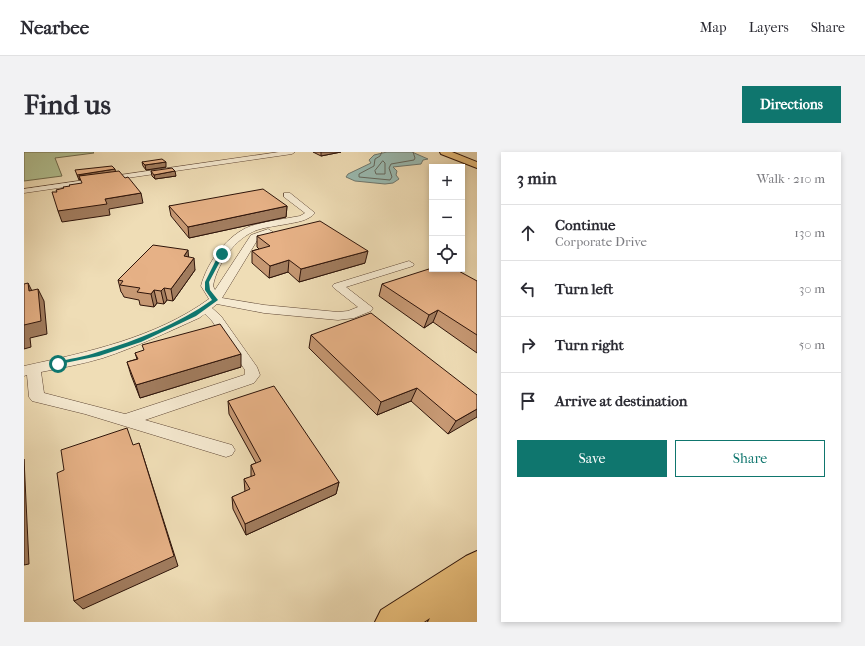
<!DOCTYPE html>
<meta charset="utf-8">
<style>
body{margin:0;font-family:"IM FELL French Canon",serif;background:#f2f2f3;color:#2b2b33}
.controls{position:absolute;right:12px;top:12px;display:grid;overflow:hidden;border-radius:0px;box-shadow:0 2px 6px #0003}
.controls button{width:36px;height:36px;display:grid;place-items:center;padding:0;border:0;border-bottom:1px solid #e1e1e2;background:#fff;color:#2b2b33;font:20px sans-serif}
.stop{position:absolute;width:12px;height:12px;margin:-9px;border:3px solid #0f766e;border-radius:50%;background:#fff}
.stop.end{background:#0f766e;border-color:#fff;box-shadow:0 1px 4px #0008}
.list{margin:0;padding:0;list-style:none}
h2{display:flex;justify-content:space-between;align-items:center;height:52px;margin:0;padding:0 16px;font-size:17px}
h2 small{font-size:13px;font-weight:400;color:#7c7c81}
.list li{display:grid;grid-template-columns:26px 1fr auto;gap:12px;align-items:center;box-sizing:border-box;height:56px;padding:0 16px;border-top:1px solid #e1e1e2}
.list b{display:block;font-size:15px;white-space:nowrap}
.list p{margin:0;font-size:13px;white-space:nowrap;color:#7c7c81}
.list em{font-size:13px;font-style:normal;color:#7c7c81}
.actions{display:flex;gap:8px;padding:12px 16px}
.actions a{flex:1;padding:9px 0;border:1px solid #0f766e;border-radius:0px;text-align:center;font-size:14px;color:#0f766e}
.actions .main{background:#0f766e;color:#fff}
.icon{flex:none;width:22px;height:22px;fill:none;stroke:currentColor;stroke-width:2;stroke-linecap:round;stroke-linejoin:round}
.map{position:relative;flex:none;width:453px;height:470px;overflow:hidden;border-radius:0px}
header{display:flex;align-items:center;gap:24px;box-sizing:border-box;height:56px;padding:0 20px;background:#fff;border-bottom:1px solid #e1e1e2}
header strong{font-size:19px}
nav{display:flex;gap:22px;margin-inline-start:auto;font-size:14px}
.intro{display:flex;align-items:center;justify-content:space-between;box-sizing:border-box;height:96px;padding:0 24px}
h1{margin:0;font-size:28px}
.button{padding:10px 18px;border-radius:0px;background:#0f766e;color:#fff;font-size:14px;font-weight:700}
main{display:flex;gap:24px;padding:0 24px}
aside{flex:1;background:#fff;border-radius:0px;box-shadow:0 2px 6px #0003}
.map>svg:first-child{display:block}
</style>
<header>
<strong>Nearbee</strong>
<nav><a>Map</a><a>Layers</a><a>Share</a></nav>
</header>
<div class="intro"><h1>Find us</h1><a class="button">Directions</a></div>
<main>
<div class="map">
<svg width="453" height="470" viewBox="0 0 453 470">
<rect width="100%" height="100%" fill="#efddb6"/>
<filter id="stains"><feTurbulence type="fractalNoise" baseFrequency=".005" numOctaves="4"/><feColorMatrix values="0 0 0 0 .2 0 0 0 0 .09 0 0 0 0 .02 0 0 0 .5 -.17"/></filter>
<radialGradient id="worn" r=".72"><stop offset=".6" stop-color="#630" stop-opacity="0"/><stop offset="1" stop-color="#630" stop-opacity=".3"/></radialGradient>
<path fill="#b3c293" stroke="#706b4e" d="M 0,0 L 69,0 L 70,1 L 31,6 L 38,24 L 0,29 Z"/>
<path fill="#9abbb2" stroke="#6f786f" d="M 363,0 L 388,0 L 404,7 L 399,8 L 397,12 L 369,15 L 373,19 L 372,23 L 375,27 L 369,31 L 361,32 L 331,29 L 322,25 L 324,22 L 347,11 L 345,8 L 350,3 Z"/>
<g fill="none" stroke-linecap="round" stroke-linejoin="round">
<path stroke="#64685e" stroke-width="1" d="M 358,0 L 356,4 L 351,7 L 350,14 L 335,22 L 335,25 L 366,28 L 368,25 L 365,16 L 367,12 L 390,8 L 391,6 L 389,0
M 359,9 L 361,11 L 361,22 L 352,22 L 351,19 Z"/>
<defs>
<path id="minor" d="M 255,0 L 271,0 L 268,2 L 0,41 L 0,37 Z
M 260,41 L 266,41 L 291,61 C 284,69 273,70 263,72 C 253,74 242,75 233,78 C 211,86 193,112 189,134 L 191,138 L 227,83 L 244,77 L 249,80 L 247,82 L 234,87 L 198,146 L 240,153 L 314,160 L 324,159 L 334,155 L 310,136 L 308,134 L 310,132 L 385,109 L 390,112 L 389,114 L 322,135 L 349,156 L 347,159 L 330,166 L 314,168 L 240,161 L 193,152 L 188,156 L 197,164 L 233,215 L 236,223 L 230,231 L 121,268 L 208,293 L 211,298 L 208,303 L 202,305 L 61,262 L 8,249 L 5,245 L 3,223 L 0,224 L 0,214 C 64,200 131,186 185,147 L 177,134 C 183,110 204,82 227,74 C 243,69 260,67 276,64 L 281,61 L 260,45 ZM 181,162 L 188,169 L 221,218 L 221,222 L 220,223 L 101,262 L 20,241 L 17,220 C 37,216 59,212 79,206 C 112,195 144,180 175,166 Z"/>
<path id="highway" d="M 416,0 L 428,0 L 453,10 L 453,16 L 417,2 Z
M 453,399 L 453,470 L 404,470 L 406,466 L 400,470 L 351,470 L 357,458 L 442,404 Z"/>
</defs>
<use href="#minor" stroke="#5e4635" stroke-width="1"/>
<use href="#highway" stroke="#2e140a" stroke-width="2"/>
<use href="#minor" fill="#f5e9d0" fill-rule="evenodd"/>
<use href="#highway" fill="#e8be7b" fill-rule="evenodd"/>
</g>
<path fill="#c69873" stroke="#2e140a" d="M 289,0 L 317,0 L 297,4 Z
M 118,10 L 142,15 L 122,18 L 119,14 Z
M 127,19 L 152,24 L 131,27 L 128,24 Z
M 145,54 L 263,54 L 262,65 L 165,86 L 147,64 Z
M 233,84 L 341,111 L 275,130 L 264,120 L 245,126 L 228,111 L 228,99 L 235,97 L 233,95 Z
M 164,105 L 171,118 L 149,149 L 143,148 L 140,152 L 133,151 L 130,155 L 116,153 L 115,148 L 100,145 L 98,141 L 97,140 L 94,128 Z
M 453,129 L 453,201 L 409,170 L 400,176 L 355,144 L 358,132 Z
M 287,183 L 453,243 L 424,282 L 387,249 L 353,263 L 285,196 Z
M 111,201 L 217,215 L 116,246 L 107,223 L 103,210 L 113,207 Z
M 204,249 L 315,330 L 312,342 L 222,383 L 209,357 L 208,345 L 221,340 L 220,327 L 227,325 L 227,313 L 232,311 L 205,262 Z"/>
<path fill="#a17c5e" stroke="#2e140a" d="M 297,0 L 317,0 L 297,4 Z
M 142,10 L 142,15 L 122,18 L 121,13 Z
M 91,17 L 92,22 L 55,24 L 56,27 L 55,28 L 53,23 Z
M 151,19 L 152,24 L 131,27 L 130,23 Z
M 117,41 L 119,51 L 85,57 L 86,63 L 38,70 L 34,59 L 81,47 Z
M 263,54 L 262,65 L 165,86 L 164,75 Z
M 164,98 L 165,110 L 160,104 Z
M 344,99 L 341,111 L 275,130 L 277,117 Z
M 170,106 L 171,118 L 149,149 L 147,137 Z
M 265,108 L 264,120 L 245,126 L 246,114 Z
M 4,131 L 10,143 L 5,139 Z
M 140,136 L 143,148 L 140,152 L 137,139 Z
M 14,137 L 20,149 L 23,182 L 6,186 L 7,195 L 0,197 L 0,173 Z
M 130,138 L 133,151 L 130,155 L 127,142 Z
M 414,158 L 409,170 L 400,176 L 405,163 Z
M 217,202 L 217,215 L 116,246 L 112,233 Z
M 393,236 L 387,249 L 353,263 L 357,250 Z
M 453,257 L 453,265 L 424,282 L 432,269 Z
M 115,291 L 154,414 L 59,457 L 50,449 Z
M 0,307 L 5,412 L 0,413 Z
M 315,330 L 312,342 L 222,383 L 221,372 Z"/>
<path fill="#e6b186" stroke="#2e140a" d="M 138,7 L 142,10 L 121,13 L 118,10 Z
M 88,14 L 91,17 L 53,23 L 51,18 Z
M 148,16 L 151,19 L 130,23 L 127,19 Z
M 95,19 L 101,26 L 104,25 L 117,41 L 81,47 L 83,52 L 34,59 L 28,40 L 33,40 L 32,38 L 40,36 L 39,35 L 46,34 L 45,33 L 58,31 L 55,24 Z
M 239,37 L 263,54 L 164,75 L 145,54 Z
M 296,69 L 344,99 L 277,117 L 265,108 L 246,114 L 228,99 L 246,94 L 233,84 Z
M 129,93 L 164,98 L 160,104 L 170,106 L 147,137 L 140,136 L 137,139 L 130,138 L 127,142 L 113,140 L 116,136 L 96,133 L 99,129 L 94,128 Z
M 408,116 L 408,117 L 431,117 L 453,129 L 453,183 L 414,158 L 405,163 L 358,132 Z
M 4,131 L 5,139 L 14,137 L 17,169 L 0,173 L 0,132 Z
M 347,161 L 453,243 L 453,257 L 432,269 L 393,236 L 357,250 L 287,183 Z
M 196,172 L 217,202 L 112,233 L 103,210 L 114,207 L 111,201 L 120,198 L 118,193 Z
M 250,234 L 315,330 L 221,372 L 208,345 L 226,337 L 220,327 L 231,323 L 227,313 L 237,309 L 204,249 Z
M 103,276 L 109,293 L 115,291 L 150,404 L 50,449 L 33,321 L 40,318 L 37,298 Z"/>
<path fill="#0f766e" d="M 198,101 L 200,102 L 185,130 L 186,138 L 194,148 L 172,164 L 117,190 L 75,204 L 31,213 L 31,210 C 45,207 60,205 74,200 C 114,188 154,172 188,148 L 181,138 L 181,130 L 195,102 Z"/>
<rect width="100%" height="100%" filter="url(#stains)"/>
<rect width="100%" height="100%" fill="url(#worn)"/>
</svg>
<div class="controls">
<button>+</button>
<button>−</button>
<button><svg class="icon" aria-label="locate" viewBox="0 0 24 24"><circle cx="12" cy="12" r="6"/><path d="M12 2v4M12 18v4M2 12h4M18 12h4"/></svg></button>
</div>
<div class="stop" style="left:34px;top:212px"></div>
<div class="stop end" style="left:198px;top:102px"></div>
</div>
<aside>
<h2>3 min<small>Walk · 210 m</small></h2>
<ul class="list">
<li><svg class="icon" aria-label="ahead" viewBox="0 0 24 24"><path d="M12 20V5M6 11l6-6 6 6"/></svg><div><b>Continue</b><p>Corporate Drive</p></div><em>130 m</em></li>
<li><svg class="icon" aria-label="left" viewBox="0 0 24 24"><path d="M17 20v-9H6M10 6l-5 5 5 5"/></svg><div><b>Turn left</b></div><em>30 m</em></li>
<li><svg class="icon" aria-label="right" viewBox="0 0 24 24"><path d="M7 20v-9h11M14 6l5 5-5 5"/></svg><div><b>Turn right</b></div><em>50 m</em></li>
<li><svg class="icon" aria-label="arrive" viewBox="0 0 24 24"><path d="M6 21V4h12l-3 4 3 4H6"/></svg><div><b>Arrive at destination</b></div></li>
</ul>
<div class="actions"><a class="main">Save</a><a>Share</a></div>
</aside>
</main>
